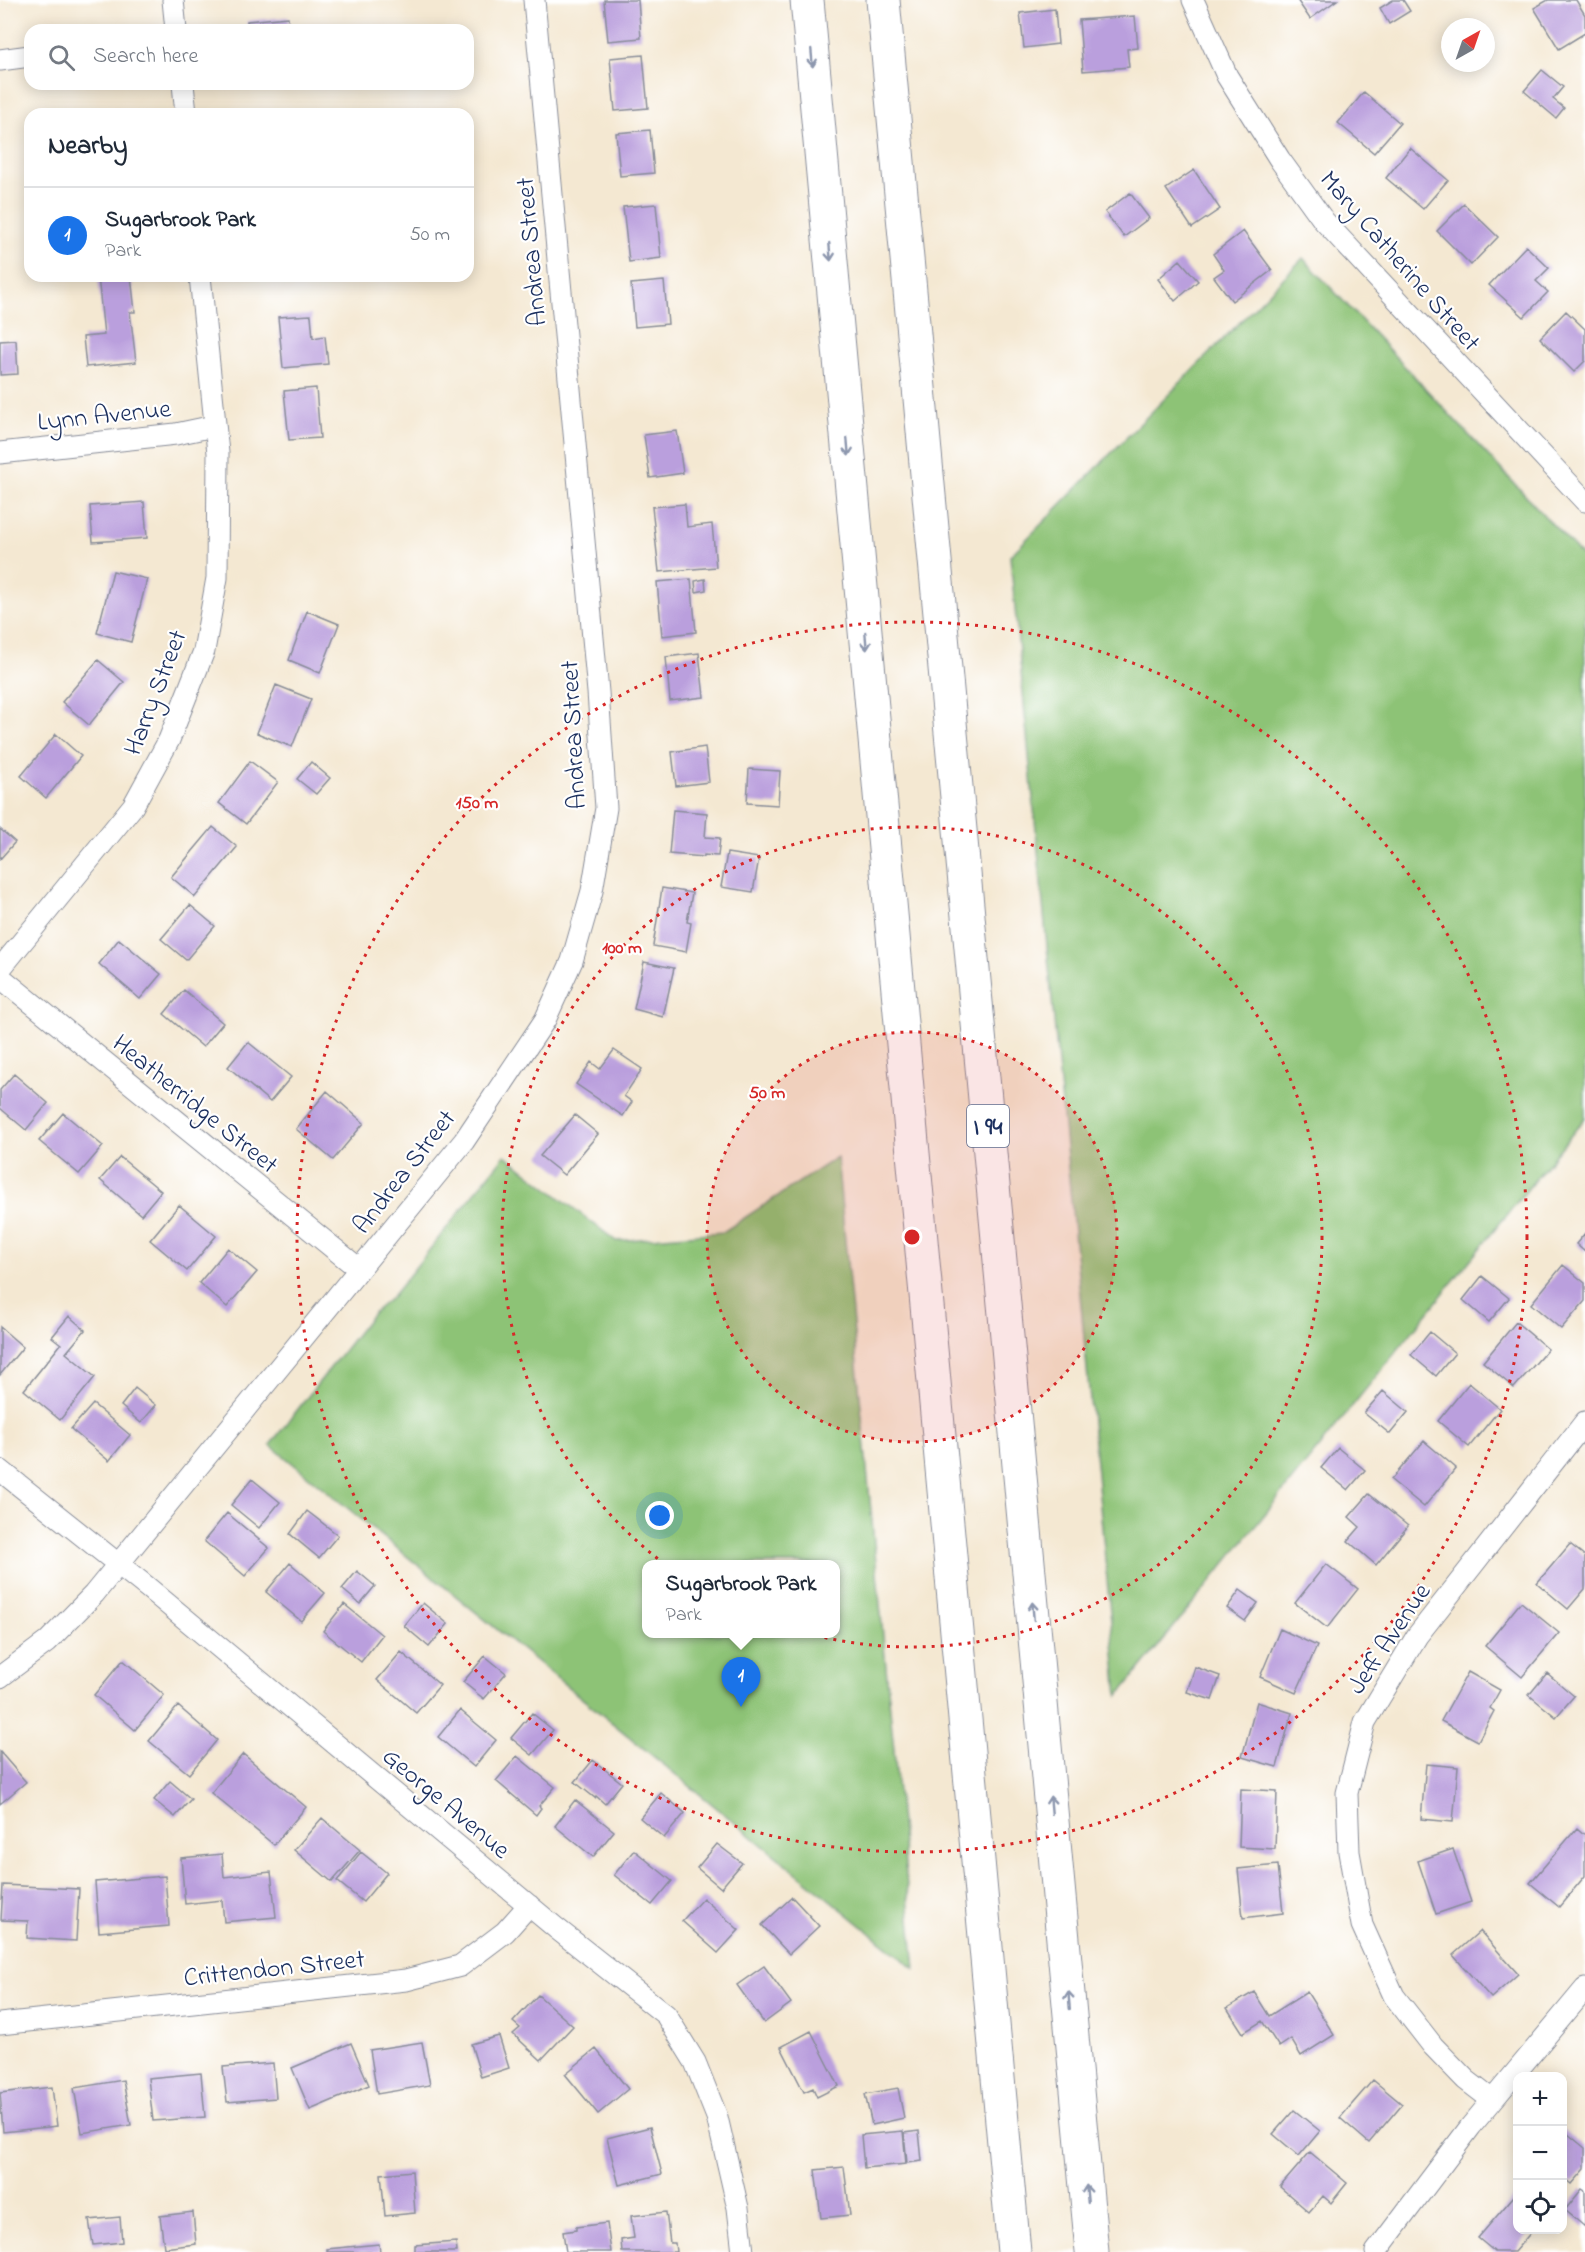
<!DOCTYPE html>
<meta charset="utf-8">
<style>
body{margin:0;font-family:"Indie Flower",sans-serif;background:#f6f6f7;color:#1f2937}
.controls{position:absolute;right:18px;bottom:18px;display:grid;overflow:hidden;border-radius:12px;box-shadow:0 3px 15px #0003}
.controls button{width:54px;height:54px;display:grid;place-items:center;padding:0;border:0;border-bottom:2px solid #e0e1e3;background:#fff;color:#1f2937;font:30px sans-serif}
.compass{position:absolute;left:1441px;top:18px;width:54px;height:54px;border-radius:50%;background:#fff;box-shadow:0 3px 15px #0003;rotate:40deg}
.you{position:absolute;left:660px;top:1516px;width:21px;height:21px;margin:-15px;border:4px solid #fff;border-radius:50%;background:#1a73e8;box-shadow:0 0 0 9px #1a73e833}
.badge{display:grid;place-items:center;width:39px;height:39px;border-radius:50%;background:#1a73e8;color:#fff;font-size:20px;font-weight:700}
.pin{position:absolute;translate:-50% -50px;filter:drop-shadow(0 2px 3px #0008)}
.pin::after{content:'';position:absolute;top:32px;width:21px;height:18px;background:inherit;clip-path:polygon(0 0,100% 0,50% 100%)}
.popup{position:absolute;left:642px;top:1560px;width:198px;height:78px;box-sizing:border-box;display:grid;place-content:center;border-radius:12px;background:#fff;filter:drop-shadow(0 2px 4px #0005);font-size:20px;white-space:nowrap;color:#747a83}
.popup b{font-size:22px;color:#1f2937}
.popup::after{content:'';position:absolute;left:50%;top:100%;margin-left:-12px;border:12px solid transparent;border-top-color:#fff}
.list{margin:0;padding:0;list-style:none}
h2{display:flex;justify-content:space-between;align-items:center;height:78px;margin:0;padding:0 24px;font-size:26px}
h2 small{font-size:20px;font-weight:400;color:#747a83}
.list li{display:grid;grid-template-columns:39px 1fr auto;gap:18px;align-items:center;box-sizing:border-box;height:96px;padding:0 24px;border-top:2px solid #e0e1e3}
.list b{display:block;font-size:22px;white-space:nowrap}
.list p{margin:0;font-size:20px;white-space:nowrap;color:#747a83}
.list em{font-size:20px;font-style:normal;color:#747a83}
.icon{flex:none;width:33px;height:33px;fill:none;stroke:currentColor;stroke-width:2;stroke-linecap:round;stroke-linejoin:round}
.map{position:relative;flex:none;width:1585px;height:2252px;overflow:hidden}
.search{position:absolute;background:#fff;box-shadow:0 3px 15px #0003;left:24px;top:24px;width:450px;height:66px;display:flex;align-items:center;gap:15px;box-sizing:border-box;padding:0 21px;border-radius:18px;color:#747a83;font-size:22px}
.panel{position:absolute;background:#fff;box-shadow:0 3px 15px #0003;left:24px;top:108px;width:450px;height:174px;border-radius:18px}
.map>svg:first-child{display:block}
</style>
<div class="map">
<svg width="1585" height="2252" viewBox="0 0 1585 2252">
<rect width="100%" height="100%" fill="#fff"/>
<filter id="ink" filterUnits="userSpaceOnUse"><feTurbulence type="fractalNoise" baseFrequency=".0167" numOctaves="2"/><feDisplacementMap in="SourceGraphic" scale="12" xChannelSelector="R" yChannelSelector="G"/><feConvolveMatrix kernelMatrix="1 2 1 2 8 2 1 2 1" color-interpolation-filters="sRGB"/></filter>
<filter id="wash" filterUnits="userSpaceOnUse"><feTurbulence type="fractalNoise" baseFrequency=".008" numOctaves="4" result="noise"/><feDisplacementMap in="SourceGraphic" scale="24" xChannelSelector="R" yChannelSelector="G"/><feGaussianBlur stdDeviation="1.35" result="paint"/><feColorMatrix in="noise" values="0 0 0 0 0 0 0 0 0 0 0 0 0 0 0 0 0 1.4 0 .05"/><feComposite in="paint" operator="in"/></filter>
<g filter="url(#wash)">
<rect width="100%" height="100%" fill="#f4e8d2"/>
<path fill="#8dc376" stroke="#54796a" stroke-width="1.5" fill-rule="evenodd" d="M 1303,258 L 1585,559 L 1585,1118 L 1118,1696 L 1010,556 Z
M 505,1155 L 616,1241 L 723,1232 L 837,1157 L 915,1969 L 270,1445 L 373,1313 L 391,1298 ZM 646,1564 L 836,1564 L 836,1634 L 646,1634 Z"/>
<g id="blocks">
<path fill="#ba9fdd" d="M 604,0 L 638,0 L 641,38 L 608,41 Z
M 1297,0 L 1337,0 L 1310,19 Z
M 1393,0 L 1403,0 L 1410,11 L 1389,24 L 1380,8 Z
M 1548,0 L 1576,0 L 1585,15 L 1585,33 L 1559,49 L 1534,8 Z
M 1055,9 L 1058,44 L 1024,48 L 1020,13 Z
M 1135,16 L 1138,48 L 1127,49 L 1129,67 L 1083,71 L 1079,20 Z
M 288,17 L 290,30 L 248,30 L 247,21 Z
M 643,55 L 648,108 L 615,111 L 610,58 Z
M 1542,70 L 1563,87 L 1553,99 L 1564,108 L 1556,118 L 1524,91 Z
M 1364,92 L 1400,123 L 1374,153 L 1338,123 Z
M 650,130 L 654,173 L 620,176 L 616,133 Z
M 1410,148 L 1448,180 L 1423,209 L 1386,178 Z
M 1194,170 L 1220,209 L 1192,228 L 1166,189 Z
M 1130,193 L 1149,218 L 1124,237 L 1105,212 Z
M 656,204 L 661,258 L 629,262 L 623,207 Z
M 1464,204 L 1498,237 L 1471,265 L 1437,231 Z
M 1243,231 L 1272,270 L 1232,301 L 1214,277 L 1224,270 L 1213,254 Z
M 1526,246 L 1549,268 L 1536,281 L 1548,292 L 1524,317 L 1489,285 Z
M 1180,260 L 1198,281 L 1175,301 L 1158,279 Z
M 98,276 L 131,276 L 135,312 L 130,312 L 136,362 L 86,367 L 83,337 L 104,335 Z
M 664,281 L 668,324 L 635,327 L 631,284 Z
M 1566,311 L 1585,329 L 1585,361 L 1574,372 L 1540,338 Z
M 311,315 L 313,338 L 325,336 L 328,364 L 283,368 L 278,317 Z
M 16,340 L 18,374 L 0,375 L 0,341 Z
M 316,388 L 320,438 L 289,440 L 284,391 Z
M 677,431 L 683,473 L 650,478 L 644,435 Z
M 144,502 L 147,538 L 93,542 L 90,506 Z
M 685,504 L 687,527 L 712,524 L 716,567 L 659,572 L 652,507 Z
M 113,571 L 147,579 L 131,642 L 97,633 Z
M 691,579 L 696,632 L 662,636 L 657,582 Z
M 705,579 L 706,590 L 696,592 L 695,581 Z
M 307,611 L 339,624 L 320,673 L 289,660 Z
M 699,653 L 704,697 L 670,701 L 666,657 Z
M 98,660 L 124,682 L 89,725 L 62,702 Z
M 276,685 L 311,699 L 292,747 L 257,733 Z
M 56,734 L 81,756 L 46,798 L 21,776 Z
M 705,747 L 709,782 L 676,786 L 672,752 Z
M 250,761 L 278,782 L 246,824 L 219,803 Z
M 311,762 L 330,778 L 316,794 L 297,779 Z
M 749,769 L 780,771 L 778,805 L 747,803 Z
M 673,810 L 707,813 L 705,837 L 720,838 L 718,856 L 704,855 L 704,857 L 669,854 Z
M 213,827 L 237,847 L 195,897 L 171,877 Z
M 0,829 L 15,842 L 0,859 Z
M 727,853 L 759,858 L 753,892 L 721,887 Z
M 662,888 L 692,893 L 687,922 L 691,923 L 686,952 L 653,946 Z
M 190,905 L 215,926 L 186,960 L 161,939 Z
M 119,939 L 161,974 L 140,999 L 99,964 Z
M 644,962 L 674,968 L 663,1017 L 634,1009 Z
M 184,990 L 223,1023 L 203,1047 L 164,1014 Z
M 248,1042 L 291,1077 L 270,1102 L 228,1067 Z
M 614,1050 L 642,1069 L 624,1096 L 632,1102 L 623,1116 L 576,1084 L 591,1062 L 600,1069 Z
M 14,1074 L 48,1103 L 26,1130 L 0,1108 L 0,1090 Z
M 327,1091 L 364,1123 L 333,1160 L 296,1129 Z
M 63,1113 L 103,1146 L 79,1174 L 39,1141 Z
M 575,1115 L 598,1134 L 564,1175 L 540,1156 Z
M 120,1157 L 161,1191 L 141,1215 L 100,1180 Z
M 179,1205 L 216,1236 L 187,1271 L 150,1240 Z
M 1585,1233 L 1585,1252 L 1576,1244 Z
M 228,1248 L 257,1272 L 227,1307 L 199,1283 Z
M 1563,1265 L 1585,1283 L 1585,1301 L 1561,1329 L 1531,1304 Z
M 1482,1276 L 1509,1298 L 1489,1322 L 1463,1300 Z
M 69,1316 L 85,1330 L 66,1353 L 95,1377 L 60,1420 L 24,1390 L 61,1344 L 52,1337 Z
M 1516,1322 L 1548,1349 L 1514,1388 L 1483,1362 Z
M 0,1327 L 23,1347 L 0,1375 Z
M 1430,1332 L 1455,1353 L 1436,1376 L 1411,1355 Z
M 1469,1383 L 1500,1409 L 1469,1447 L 1438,1421 Z
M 135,1388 L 156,1405 L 141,1423 L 121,1406 Z
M 1383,1391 L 1408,1412 L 1390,1434 L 1364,1413 Z
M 93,1404 L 130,1435 L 109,1461 L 71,1429 Z
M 1424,1441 L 1456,1468 L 1424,1507 L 1391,1480 Z
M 1338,1448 L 1365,1470 L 1348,1490 L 1321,1468 Z
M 252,1479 L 280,1502 L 259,1528 L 231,1505 Z
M 1369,1494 L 1408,1526 L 1376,1565 L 1348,1541 L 1360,1527 L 1349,1517 Z
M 307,1511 L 338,1535 L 319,1558 L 290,1534 Z
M 227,1513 L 269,1548 L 245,1576 L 204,1541 Z
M 1570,1544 L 1585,1556 L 1585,1589 L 1568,1609 L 1537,1583 Z
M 290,1563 L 325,1593 L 301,1621 L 266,1592 Z
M 1326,1564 L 1358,1589 L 1327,1628 L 1295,1603 Z
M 357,1571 L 375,1586 L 360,1604 L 342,1589 Z
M 1240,1590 L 1258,1603 L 1245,1621 L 1227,1608 Z
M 1521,1602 L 1559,1633 L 1522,1677 L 1485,1646 Z
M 423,1603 L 448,1624 L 429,1647 L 404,1626 Z
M 344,1604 L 382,1635 L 361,1662 L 323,1631 Z
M 1280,1629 L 1317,1646 L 1296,1693 L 1260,1677 Z
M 401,1652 L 440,1685 L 416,1713 L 377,1680 Z
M 485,1656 L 506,1673 L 484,1699 L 463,1682 Z
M 123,1660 L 164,1695 L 135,1730 L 94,1695 Z
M 1195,1667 L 1220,1676 L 1212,1700 L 1187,1692 Z
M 1468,1672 L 1500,1690 L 1490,1708 L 1494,1711 L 1478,1741 L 1441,1721 Z
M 1547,1673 L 1574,1696 L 1556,1717 L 1529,1695 Z
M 1257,1702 L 1292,1713 L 1277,1767 L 1242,1757 Z
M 178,1706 L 217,1740 L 189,1774 L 149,1741 Z
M 460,1710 L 496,1740 L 474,1767 L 438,1737 Z
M 532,1713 L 553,1730 L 532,1755 L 511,1738 Z
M 0,1752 L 26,1782 L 0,1804 Z
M 243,1754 L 306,1807 L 274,1845 L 211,1793 Z
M 517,1756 L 555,1787 L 539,1806 L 541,1808 L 536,1815 L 496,1781 Z
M 593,1760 L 622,1783 L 605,1804 L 596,1796 L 595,1798 L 575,1782 Z
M 1426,1764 L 1458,1767 L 1453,1822 L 1421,1819 Z
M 170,1781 L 191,1799 L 175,1817 L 154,1800 Z
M 1241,1789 L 1277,1791 L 1275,1849 L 1239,1847 Z
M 661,1793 L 685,1813 L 664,1838 L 640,1818 Z
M 575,1800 L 614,1831 L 593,1857 L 555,1826 Z
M 322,1818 L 360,1850 L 332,1882 L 294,1850 Z
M 1577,1828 L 1585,1835 L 1585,1876 L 1559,1907 L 1530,1883 Z
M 717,1844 L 742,1863 L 721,1888 L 697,1868 Z
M 1453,1849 L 1471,1902 L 1436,1914 L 1418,1861 Z
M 634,1850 L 672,1881 L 652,1905 L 614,1875 Z
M 361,1852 L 387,1873 L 363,1902 L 337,1881 Z
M 222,1854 L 224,1877 L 271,1872 L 276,1917 L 224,1922 L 222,1900 L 185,1904 L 181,1858 Z
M 1278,1865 L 1283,1913 L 1243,1918 L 1238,1869 Z
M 165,1876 L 169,1926 L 99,1932 L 95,1882 Z
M 3,1885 L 79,1889 L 76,1941 L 27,1938 L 28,1921 L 1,1920 Z
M 792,1897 L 819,1926 L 789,1954 L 762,1925 Z
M 703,1898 L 739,1930 L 718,1953 L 682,1921 Z
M 1480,1931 L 1518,1974 L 1491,1998 L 1453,1955 Z
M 764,1966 L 791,2003 L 764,2023 L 737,1985 Z
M 1254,1992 L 1269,2016 L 1307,1992 L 1334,2035 L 1301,2056 L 1291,2039 L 1279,2047 L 1262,2021 L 1243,2033 L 1227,2008 Z
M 538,1995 L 573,2026 L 541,2060 L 513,2034 L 520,2028 L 513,2022 Z
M 811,2031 L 839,2086 L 817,2097 L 813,2088 L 804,2092 L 781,2047 Z
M 499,2036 L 509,2068 L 481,2077 L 471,2044 Z
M 422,2042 L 430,2085 L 377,2094 L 370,2050 Z
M 351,2043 L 369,2085 L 310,2110 L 292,2068 Z
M 596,2049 L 628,2089 L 598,2114 L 565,2074 Z
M 273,2063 L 276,2098 L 227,2102 L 223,2067 Z
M 201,2073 L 205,2117 L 153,2121 L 148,2078 Z
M 123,2080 L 131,2125 L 82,2133 L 74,2088 Z
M 1373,2080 L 1402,2104 L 1369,2143 L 1340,2118 Z
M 52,2087 L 57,2126 L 3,2132 L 0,2093 Z
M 898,2088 L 904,2118 L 872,2125 L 865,2094 Z
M 1294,2110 L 1320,2131 L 1299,2156 L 1273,2134 Z
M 650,2127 L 662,2174 L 619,2185 L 607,2138 Z
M 1562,2129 L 1585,2148 L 1585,2169 L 1572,2184 L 1562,2176 Z
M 903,2131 L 906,2164 L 864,2168 L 861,2135 Z
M 919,2131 L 922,2161 L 907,2163 L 904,2133 Z
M 1310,2152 L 1347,2183 L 1331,2203 L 1323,2196 L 1309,2212 L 1280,2187 Z
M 844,2167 L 850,2215 L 821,2218 L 815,2170 Z
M 412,2171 L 415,2213 L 385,2216 L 381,2174 Z
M 1582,2189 L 1585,2191 L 1585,2227 L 1565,2210 Z
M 1514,2196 L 1518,2199 L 1518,2230 L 1533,2230 L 1514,2252 L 1495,2252 L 1478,2238 Z
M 193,2212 L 196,2244 L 164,2248 L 160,2216 Z
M 666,2212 L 670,2243 L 675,2243 L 676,2252 L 622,2252 L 621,2240 L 634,2238 L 631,2216 Z
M 120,2217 L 122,2242 L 93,2245 L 89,2220 Z
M 607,2223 L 611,2252 L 566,2252 L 563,2232 L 576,2230 L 576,2227 Z
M 456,2242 L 457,2252 L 415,2252 L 415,2245 Z
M 379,2244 L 380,2252 L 327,2252 L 327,2249 Z"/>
</g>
</g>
<g filter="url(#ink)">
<use href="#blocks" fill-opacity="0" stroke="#888c98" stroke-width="1.5"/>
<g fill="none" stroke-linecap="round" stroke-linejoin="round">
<defs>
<path id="street" d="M 173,0 L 176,30
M 1193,0 L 1227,76 L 1280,160 L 1324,221 L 1585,501
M 0,60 L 30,56
M 183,84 L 186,114
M 0,453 L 176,434 L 214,426
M 0,969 L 133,806 L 169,740 L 204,651 L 217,578 L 218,453 L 200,276
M 0,977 L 359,1269
M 0,1470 L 147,1587 L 556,1928 L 666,2015 L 695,2062 L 717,2117 L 738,2208 L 743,2252
M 0,1677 L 47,1642 L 94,1594 L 464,1141 L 545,1020 L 572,961 L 592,891 L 606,808 L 598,692 L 534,0
M 0,2024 L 406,1980 L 460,1966 L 505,1932 L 529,1905
M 1492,2100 L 1466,2080 L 1433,2046 L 1394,1996 L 1362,1925 L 1349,1852 L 1347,1793 L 1365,1722 L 1417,1636 L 1585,1422
M 1376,2252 L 1471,2126 L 1585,1989"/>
<path id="highway" d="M 807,0 L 1014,2252
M 883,0 L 1092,2252"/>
</defs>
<use href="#street" stroke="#888c98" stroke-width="23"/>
<use href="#highway" stroke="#888c98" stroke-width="35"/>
<use href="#street" stroke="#fff" stroke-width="21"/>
<use href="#highway" stroke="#fff" stroke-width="33"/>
</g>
<defs><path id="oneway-shaft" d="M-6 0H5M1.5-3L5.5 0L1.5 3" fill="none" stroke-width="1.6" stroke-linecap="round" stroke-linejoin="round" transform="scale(1.5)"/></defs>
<g stroke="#8d97ae">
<use href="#oneway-shaft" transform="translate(812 58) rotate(85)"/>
<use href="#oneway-shaft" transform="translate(830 252) rotate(85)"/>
<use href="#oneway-shaft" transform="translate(848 447) rotate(85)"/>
<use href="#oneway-shaft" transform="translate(866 641) rotate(85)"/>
<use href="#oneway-shaft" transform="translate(1033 1611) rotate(-95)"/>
<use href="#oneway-shaft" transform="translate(1051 1805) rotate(-95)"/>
<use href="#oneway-shaft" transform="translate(1069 2000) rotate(-95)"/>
<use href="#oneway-shaft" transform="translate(1087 2194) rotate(-95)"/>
</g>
</g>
<circle cx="912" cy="1237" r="205" fill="#d62828" fill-opacity=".12"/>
<g fill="none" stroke="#d62828" stroke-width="3" stroke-dasharray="3 6">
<circle cx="912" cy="1237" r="205"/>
<circle cx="912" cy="1237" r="410"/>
<circle cx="912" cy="1237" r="615"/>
</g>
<g text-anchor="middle" stroke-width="4.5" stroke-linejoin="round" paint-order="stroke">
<rect fill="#fff" stroke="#5f6d8e" stroke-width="1.5" x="967" y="1105" width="42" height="42" rx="4.5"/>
<g font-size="24" font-weight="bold" fill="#1b2f5e">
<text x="988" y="1134">I 94</text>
</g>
<g font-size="26" fill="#1b2f5e" stroke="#fff">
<text transform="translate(530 252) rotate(-95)" y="9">Andrea Street</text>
<text transform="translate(1401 260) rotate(49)" y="9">Mary Catherine Street</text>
<text transform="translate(104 414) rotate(-6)" y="9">Lynn Avenue</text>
<text transform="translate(154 692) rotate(-69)" y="9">Harry Street</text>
<text transform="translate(572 735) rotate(-93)" y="9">Andrea Street</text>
<text transform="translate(196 1103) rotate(39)" y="9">Heatherridge Street</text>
<text transform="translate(403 1171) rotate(-52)" y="9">Andrea Street</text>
<text transform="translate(1388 1638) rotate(-56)" y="9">Jeff Avenue</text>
<text transform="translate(447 1802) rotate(40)" y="9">George Avenue</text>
<text transform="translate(274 1967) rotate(-6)" y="9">Crittendon Street</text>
</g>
</g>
<circle cx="912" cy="1237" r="9" fill="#d62828" stroke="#fff" stroke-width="3"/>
<g font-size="18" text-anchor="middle" font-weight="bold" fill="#d62828" stroke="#fff" stroke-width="4.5" stroke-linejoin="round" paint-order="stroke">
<text x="477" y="808">150 m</text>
<text x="622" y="953">100 m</text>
<text x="767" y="1098">50 m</text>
</g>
</svg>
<div class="controls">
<button>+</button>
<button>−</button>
<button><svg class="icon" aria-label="locate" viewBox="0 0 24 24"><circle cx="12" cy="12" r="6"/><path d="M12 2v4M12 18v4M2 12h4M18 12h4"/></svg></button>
</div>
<svg class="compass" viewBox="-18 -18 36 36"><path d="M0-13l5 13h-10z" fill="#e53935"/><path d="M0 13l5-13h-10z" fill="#747a83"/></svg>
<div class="you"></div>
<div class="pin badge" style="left:741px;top:1707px">1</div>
<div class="popup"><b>Sugarbrook Park</b>Park</div>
<div class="search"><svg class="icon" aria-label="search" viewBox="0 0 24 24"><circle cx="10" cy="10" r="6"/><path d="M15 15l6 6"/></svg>Search here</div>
<section class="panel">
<h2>Nearby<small></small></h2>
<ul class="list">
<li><span class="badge">1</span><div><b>Sugarbrook Park</b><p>Park</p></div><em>50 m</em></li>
</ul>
</section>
</div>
